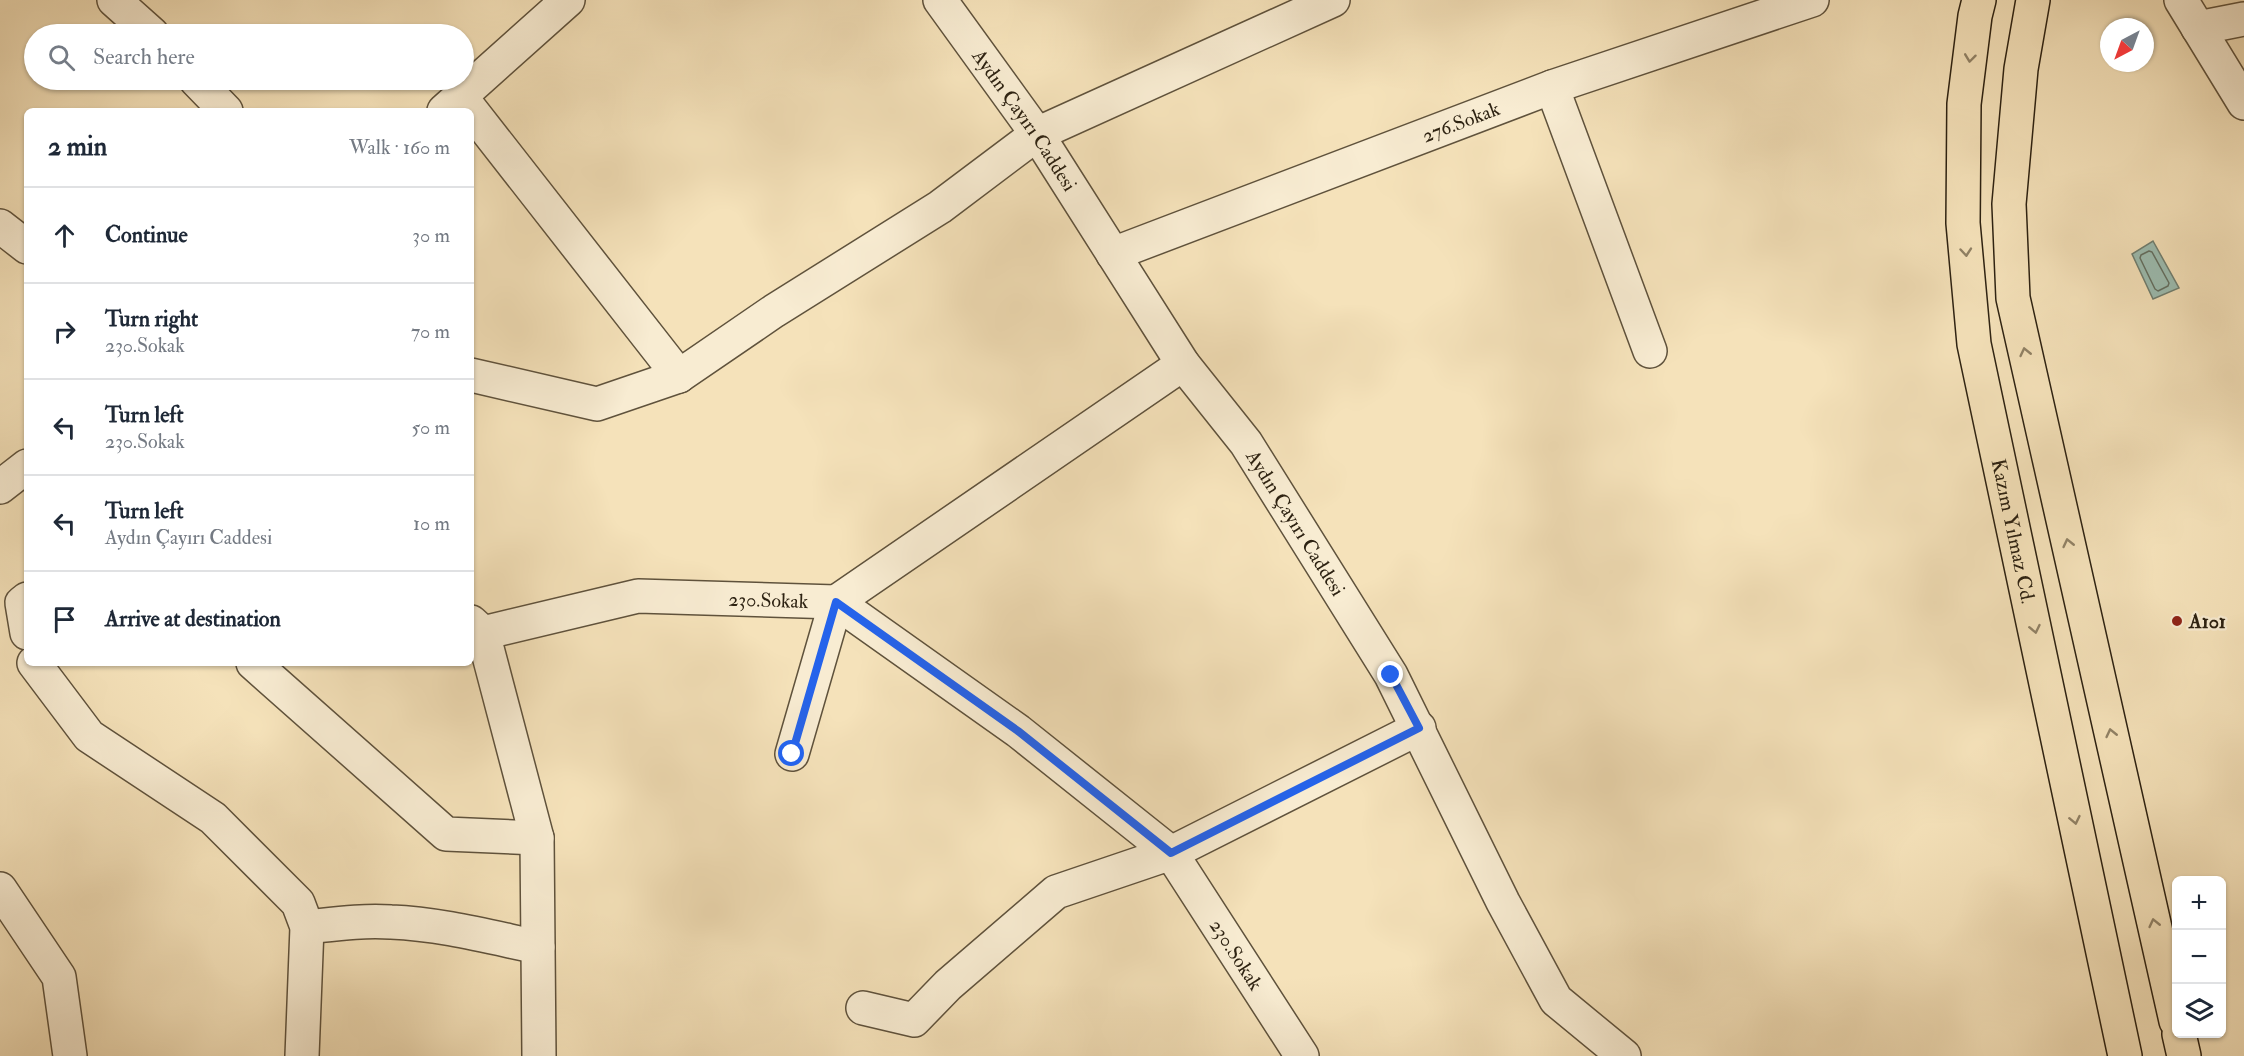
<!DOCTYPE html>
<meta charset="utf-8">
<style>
body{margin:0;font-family:"IM FELL Double Pica",serif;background:#f2f2f3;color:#1f2937}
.controls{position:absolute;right:18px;bottom:18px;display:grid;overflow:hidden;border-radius:9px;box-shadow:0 2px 4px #0004}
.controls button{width:54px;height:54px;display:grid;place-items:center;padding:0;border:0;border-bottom:2px solid #e0e1e3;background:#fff;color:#1f2937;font:30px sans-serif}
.compass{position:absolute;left:2100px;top:18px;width:54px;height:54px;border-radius:50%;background:#fff;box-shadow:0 2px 4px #0004;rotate:221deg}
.stop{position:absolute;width:18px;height:18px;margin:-14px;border:4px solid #2563eb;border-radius:50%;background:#fff}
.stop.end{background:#2563eb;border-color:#fff;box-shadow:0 2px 6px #0008}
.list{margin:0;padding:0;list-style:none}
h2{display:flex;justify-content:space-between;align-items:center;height:78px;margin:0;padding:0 24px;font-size:26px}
h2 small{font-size:20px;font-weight:400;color:#747a83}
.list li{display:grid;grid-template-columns:39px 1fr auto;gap:18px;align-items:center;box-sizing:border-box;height:96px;padding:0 24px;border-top:2px solid #e0e1e3}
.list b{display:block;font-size:22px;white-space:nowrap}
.list p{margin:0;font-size:20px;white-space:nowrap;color:#747a83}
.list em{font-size:20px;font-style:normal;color:#747a83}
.icon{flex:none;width:33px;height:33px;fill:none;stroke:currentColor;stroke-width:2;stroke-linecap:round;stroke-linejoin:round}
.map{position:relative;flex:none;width:2244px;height:1056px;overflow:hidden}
.search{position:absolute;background:#fff;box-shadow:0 2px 4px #0004;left:24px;top:24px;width:450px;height:66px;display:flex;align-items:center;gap:15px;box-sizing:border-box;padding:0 21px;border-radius:33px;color:#747a83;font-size:22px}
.panel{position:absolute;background:#fff;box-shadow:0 2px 4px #0004;left:24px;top:108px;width:450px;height:558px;border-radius:9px}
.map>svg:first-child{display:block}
</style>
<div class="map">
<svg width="2244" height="1056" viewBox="0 0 2244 1056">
<rect width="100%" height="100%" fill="#f5e2ba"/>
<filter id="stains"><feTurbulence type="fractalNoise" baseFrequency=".00333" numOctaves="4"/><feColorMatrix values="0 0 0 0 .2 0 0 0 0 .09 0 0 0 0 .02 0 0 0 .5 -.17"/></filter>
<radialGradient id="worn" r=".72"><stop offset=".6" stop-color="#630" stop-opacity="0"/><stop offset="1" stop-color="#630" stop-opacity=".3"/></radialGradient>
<path fill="#9cbdb1" stroke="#707f71" stroke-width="1.5" d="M 2153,241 L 2179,288 L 2153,299 L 2132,254 Z"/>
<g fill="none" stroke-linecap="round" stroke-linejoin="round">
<path stroke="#647062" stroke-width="1.5" d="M 2149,251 L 2152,252 L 2169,283 L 2168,286 L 2158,291 L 2155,289 L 2140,258 L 2141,255 Z"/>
<defs>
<g id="minor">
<path d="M 114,0 L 152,34"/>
<path id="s1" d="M 940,0 L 1037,134 L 1183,364 L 1246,443 L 1391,675 L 1503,902 L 1556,1000 L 1624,1056"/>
<path d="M 2181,0 L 2244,103"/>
<path d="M 2198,28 L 2244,19"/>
<path d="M 196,80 L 226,111"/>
<path d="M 1552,87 L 1650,351"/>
<path d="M 460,96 L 679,376"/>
<path d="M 444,111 L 568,0"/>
<path d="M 0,226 L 27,247"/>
<path id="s2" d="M 1113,254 L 1552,87 L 1812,0"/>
<path d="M 471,375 L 597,404 L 679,376 L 774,311 L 940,207 L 1037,134 L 1333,0"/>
<path d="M 0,487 L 27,466"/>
<path d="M 27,599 L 22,603 L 27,633"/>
<path id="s3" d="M 471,622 L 483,633 L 638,596 L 836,602 L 1018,731 L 1171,853 L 1419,728"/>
<path d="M 483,633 L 537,838 L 539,1056"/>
<path d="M 34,663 L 89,736 L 213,818 L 298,903 L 307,927 L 302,1056"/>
<path d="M 253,663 L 446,834 L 537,838"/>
<path d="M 792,754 L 836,602 L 1183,364"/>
<path d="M 0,889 L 59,977 L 70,1056"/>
<path d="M 307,927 C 335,924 363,920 391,922 C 441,924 490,937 538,947"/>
<path id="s4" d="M 863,1008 L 914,1020 L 948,985 L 1056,892 L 1171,853 L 1302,1056"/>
</g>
<g id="highway">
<path id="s5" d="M 1979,0 L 1975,16 L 1964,104 L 1963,223 L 1974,344 L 2125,1056"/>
<path d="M 2033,0 L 2021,69 L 2009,204 L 2013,298 L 2176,1021"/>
<path d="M 2179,1034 L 2184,1056"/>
</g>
</defs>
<use href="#minor" stroke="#5f523c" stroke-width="36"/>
<use href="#highway" stroke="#2d2212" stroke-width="36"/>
<use href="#minor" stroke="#f8ecd2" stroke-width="33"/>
<use href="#highway" stroke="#f5e2ba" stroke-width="33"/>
</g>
<defs><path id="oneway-chevron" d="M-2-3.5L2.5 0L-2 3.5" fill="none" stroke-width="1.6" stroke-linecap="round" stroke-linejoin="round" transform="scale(1.5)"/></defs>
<g stroke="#918266">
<use href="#oneway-chevron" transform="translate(1970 58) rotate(97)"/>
<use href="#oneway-chevron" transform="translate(1966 252) rotate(85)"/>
<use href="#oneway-chevron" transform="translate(2025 352) rotate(-103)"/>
<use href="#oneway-chevron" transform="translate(2068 543) rotate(-103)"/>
<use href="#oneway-chevron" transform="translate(2035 629) rotate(78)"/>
<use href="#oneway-chevron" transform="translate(2111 733) rotate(-103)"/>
<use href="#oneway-chevron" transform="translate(2075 820) rotate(78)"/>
<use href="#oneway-chevron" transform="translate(2154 923) rotate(-103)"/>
</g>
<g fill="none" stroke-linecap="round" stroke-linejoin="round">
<path stroke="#2563eb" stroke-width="8" d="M 792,754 L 836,602 L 1018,731 L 1171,853 L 1419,728 L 1391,675"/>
</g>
<circle fill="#8f2418" stroke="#f8ecd2" stroke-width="2" cx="2177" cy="621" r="6"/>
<g text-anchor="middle" stroke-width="4.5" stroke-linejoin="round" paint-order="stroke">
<g font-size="20" fill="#2d2212" stroke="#f8ecd2">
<text dy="7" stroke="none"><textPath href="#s1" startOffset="147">Aydın Çayırı Caddesi</textPath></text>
<text dy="7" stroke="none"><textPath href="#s2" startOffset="372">276.Sokak</textPath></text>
<text dy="7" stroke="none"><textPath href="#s1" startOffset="633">Aydın Çayırı Caddesi</textPath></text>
<text dy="7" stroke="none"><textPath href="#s5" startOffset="537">Kazım Yılmaz Cd.</textPath></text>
<text dy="7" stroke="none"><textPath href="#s3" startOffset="306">230.Sokak</textPath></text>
<text dy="7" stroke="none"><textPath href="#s4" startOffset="486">230.Sokak</textPath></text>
</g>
<g font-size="20" font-weight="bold" fill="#2d2212" stroke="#f8ecd2" text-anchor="start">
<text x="2189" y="628">A101</text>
</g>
</g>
<rect width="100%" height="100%" filter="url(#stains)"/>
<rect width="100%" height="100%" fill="url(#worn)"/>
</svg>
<div class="controls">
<button>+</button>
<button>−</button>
<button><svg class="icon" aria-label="layers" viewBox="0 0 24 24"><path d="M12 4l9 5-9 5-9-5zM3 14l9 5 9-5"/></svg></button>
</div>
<svg class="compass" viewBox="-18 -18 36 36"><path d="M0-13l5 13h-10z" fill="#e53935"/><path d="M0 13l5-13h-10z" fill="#747a83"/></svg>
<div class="stop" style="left:792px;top:754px"></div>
<div class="stop end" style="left:1391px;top:675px"></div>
<div class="search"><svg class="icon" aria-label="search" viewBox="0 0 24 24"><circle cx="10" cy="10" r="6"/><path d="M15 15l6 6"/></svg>Search here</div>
<section class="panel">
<h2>2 min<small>Walk · 160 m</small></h2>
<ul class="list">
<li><svg class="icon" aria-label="ahead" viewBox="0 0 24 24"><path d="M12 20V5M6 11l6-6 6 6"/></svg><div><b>Continue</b></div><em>30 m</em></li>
<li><svg class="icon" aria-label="right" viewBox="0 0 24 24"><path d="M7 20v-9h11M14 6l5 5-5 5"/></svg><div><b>Turn right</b><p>230.Sokak</p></div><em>70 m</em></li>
<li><svg class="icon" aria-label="left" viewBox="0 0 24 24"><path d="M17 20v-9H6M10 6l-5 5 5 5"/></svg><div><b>Turn left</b><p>230.Sokak</p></div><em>50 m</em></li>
<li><svg class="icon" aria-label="left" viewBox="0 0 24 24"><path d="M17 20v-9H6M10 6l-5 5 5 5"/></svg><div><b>Turn left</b><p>Aydın Çayırı Caddesi</p></div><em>10 m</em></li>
<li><svg class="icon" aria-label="arrive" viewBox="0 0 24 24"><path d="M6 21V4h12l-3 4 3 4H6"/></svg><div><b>Arrive at destination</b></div></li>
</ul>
</section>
</div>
